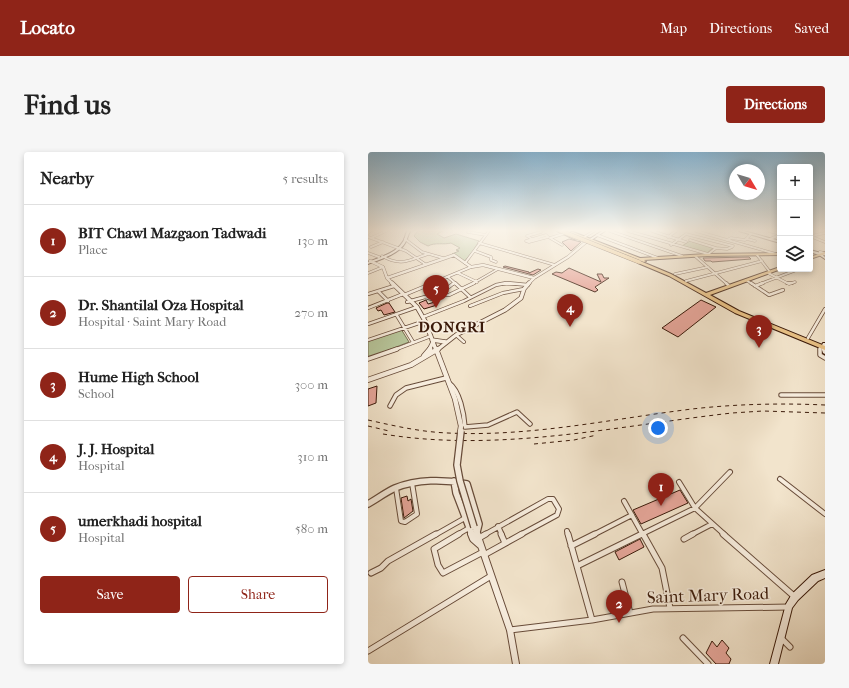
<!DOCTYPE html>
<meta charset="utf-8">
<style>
body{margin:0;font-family:"IM FELL French Canon",serif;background:#f6f6f6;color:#222}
.controls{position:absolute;right:12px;top:12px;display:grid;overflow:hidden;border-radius:4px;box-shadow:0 2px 6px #0003}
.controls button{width:36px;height:36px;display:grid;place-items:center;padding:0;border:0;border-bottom:1px solid #e0e0e0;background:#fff;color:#222;font:20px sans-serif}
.compass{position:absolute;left:361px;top:12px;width:36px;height:36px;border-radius:50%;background:#fff;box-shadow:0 2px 6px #0003;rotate:128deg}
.you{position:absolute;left:290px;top:276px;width:14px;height:14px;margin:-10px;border:3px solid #fff;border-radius:50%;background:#1a73e8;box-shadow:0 0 0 6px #1a73e833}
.badge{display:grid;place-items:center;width:26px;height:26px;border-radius:50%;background:#8f2418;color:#fff;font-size:13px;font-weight:700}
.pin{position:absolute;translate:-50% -33px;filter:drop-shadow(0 1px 2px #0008)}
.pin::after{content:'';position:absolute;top:21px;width:14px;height:12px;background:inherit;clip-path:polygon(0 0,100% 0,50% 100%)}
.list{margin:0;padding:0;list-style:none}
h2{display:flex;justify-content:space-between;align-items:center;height:52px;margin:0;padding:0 16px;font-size:17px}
h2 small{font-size:13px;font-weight:400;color:#767676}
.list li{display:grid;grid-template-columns:26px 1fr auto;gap:12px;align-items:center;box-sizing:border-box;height:72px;padding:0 16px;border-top:1px solid #e0e0e0}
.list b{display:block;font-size:15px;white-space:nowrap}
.list p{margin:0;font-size:13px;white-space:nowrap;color:#767676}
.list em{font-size:13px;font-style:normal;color:#767676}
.actions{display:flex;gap:8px;padding:12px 16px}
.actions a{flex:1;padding:9px 0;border:1px solid #8f2418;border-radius:4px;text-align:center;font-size:14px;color:#8f2418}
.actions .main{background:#8f2418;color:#fff}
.icon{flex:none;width:22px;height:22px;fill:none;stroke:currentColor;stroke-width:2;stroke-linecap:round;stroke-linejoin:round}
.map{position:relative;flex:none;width:457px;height:512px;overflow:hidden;border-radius:4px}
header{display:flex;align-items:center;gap:24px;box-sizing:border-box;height:56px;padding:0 20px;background:#8f2418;color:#fff}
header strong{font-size:19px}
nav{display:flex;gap:22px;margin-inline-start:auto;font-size:14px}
.intro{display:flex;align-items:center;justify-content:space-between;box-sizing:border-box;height:96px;padding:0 24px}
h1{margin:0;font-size:28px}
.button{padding:10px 18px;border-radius:4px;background:#8f2418;color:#fff;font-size:14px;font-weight:700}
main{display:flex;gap:24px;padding:0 24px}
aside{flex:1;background:#fff;border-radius:4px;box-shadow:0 2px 6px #0003}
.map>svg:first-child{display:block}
</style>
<header>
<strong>Locato</strong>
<nav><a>Map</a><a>Directions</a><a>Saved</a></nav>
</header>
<div class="intro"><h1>Find us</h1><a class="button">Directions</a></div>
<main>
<aside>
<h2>Nearby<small>5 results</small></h2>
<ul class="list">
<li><span class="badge">1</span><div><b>BIT Chawl Mazgaon Tadwadi</b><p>Place</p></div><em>130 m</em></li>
<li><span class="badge">2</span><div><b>Dr. Shantilal Oza Hospital</b><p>Hospital · Saint Mary Road</p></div><em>270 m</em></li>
<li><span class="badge">3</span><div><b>Hume High School</b><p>School</p></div><em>300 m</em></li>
<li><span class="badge">4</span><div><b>J. J. Hospital</b><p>Hospital</p></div><em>310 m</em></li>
<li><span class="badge">5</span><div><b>umerkhadi hospital</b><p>Hospital</p></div><em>580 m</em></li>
</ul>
<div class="actions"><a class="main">Save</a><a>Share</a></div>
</aside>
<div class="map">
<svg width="457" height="512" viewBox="0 0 457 512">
<rect width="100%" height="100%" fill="#f2e4cc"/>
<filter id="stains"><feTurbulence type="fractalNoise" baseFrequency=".005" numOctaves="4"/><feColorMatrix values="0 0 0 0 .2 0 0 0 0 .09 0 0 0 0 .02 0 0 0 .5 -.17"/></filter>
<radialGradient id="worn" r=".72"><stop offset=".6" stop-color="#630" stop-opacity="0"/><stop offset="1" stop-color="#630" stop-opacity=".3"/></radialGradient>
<path fill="#b7c59a" stroke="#786f52" d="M 50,79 L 75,79 L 69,82 L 76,86 L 88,82 L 111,89 L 105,99 L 96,110 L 84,102 L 91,99 L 88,98 L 92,96 L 83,91 C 76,93 67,90 60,94 L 52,90 L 46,84 Z
M 322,89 L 346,95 L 338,102 L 314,94 Z
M 33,177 L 41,190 L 0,206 L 0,189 Z"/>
<path fill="#e6a69a" stroke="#3a1909" d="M 201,87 L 213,90 L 203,99 L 194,90 Z
M 381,105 L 383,107 L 344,110 L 343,109 L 337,109 L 335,106 Z
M 137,114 L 161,120 L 161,121 L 170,117 L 173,118 L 165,123 L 135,115 Z
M 201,116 L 233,130 L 229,122 L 234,122 L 236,126 L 241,126 L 227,135 L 230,138 L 227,140 L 184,122 L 188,120 L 194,121 Z
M 58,148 L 60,152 L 67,150 L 69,153 L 56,157 L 51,151 Z
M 333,148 L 348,155 L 310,185 L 294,176 Z
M 19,151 L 21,151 L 27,160 L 16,163 L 13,158 L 10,159 L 8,156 Z
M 9,234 L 8,251 L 0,254 L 0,237 Z
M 312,338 L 320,351 L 273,372 L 265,358 Z
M 39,344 L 40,349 L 43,347 L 45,359 L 36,366 L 33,346 Z
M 272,387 L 276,395 L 251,408 L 247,400 Z
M 354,488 L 361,496 L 358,501 L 363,507 L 361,512 L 348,512 L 338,501 L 344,489 L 349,495 Z"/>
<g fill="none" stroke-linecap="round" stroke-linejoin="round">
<defs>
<path id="minor-far4" d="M 242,79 L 314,104
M 260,79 L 340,102
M 284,79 L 318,90
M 328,79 L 408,102
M 401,79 L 412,82
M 100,80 L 118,83
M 0,81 L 2,79
M 178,83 L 180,85 L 161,90 L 158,89 Z
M 229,83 L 290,106
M 442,84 L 457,90
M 443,84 L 457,81
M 0,85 L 38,99 L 57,112
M 216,85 L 226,79
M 300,85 L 308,79
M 3,86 L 18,79
M 37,87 L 54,100 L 75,106
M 164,87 L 159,84 L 173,80
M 379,87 L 387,89
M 402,87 L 412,83
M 322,88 L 348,96
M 359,88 L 363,86 L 377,88 L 383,82
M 111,91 L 187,113
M 194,93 L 182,86 L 195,82
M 303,93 L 318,82 L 365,94
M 3,95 L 15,90
M 107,99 L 123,105 L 123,108 L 128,110
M 0,101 L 11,105
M 339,103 L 348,96 L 359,97 L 364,95
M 389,103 L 402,120
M 14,104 C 33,115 41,108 60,102
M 327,104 L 359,132
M 97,111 L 121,79
M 0,121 L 15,115
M 90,121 L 109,130
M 400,121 L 421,132 L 427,130
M 307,122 L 340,115
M 80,125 L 88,132
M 378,128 L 384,132
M 318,129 L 394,109
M 62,132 L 103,115
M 85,132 L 86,131
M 104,132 L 130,117
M 133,132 L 150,132
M 392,132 L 431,117"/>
<path id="minor-far3" d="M 87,131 L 102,145
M 139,131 L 160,133
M 358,131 L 361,134
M 383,131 L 401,143 L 415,138
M 419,131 L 424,131
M 387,134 L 395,131
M 10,139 L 20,149
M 0,142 L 26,134
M 36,143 L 65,131
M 74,143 L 73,141 L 86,131
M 39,150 L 57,145 L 64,147 L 74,143 L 81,143 L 106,131
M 102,154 L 135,141 L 156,137
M 0,156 L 35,142
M 28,162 L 45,190
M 55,165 L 96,149 L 128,133 L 138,131
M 0,172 L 49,155
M 88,183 L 96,190
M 440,186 L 457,157
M 0,188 L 57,169
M 452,196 L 452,198
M 26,198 L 63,184"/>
<path id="minor-far2" d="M 452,197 L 452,203 L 457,206
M 0,207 L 29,197
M 81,231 C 92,239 96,262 97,275 L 120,273 L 149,260 L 162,272
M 413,243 L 457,243
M 22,254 L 28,243 L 38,236 L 78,226"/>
<path id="minor-far1" d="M 412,327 L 457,362
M 311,330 L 327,356 L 357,383
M 28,336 L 33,369 L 37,370 L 49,362 L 44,331
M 256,349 L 275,383
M 130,374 L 134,383
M 199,379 L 200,383
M 67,383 L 97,366
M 89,383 L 101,376
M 116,383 L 180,347 L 185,347 L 191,357 L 189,363 L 152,383
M 225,383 L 264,363
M 272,383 L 327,356 L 362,320
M 323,383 L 344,372"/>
<path id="minor" d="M 91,382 L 66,397 L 70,413 L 75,421 L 115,400
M 133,382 L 137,391
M 200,382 L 224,468
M 275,382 L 294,416 L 302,456
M 355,382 L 427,445
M 111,386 L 118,382
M 316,387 L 325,382
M 203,394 L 227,382
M 116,403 L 154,382
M 209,414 L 274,382
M 3,421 L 13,416 L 20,409 L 68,382
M 254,430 L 262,461
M 142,478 L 224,468 L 285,457 L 421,455
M 315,486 L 340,512
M 413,486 L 422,495
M 0,499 L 123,424"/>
<path id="tertiary-far4" d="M 452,100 L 457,102
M 2,109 L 15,115 L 19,126 L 25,132
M 19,126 L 86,103 L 103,115 L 115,113 L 166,126
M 160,132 L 166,126 L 200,105 L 218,90"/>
<path id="tertiary-far3" d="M 24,131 L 49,155 L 57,169 L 68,198
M 64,188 L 78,190
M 61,198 L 65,190
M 69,198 L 88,183 L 137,158 L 153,146 L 156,137 L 161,131"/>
<path id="tertiary-far2" d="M 68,197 L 87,247 L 93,274
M 56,204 L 62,197
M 0,228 L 43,213 L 70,197"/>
<path id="tertiary-far1" d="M 86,329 L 88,341 L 104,383
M 0,352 C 9,347 18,340 27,336 C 49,327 76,327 99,332 L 111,372 L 109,380
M 108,378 L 110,383"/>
<path id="tertiary" d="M 103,382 L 105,387 L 113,394
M 109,382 L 142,478 L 148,512"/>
<path id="secondary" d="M 39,79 L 42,79 C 40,83 39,88 37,91 C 31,102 11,108 0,112 L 0,110 C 10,106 28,101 34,91 C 37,88 37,83 39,79 Z
M 234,79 L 237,79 L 219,91 L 217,90 Z
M 371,79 L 376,79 L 412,89 L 412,91 Z
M 442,98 L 453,101 L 457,105 L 457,107 L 451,103 L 442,100 Z
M 455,191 L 457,191 L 457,202 L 455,201 L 453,195 Z
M 457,418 L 457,426 L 450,429 L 430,448 L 424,456 L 410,512 L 402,512 L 418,452 L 424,442 L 444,423 Z"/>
<path id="primary" d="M 189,79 L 194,79 L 209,86 L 206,87 Z
M 203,80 L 205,80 L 272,106 L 339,102 L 412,101 L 412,103 L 339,104 L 276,108 L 278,109 L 276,110 L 203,82 Z
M 457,100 L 457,102 L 442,107 L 442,105 Z
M 270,109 L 272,109 L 303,122 L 338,141 L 412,115 L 412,117 L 413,117 L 342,143 L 371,159 L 457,194 L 457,198 L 367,161 L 301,124 L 270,111 Z"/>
</defs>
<use href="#minor-far4" stroke="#684c3a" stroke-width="3"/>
<use href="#minor-far3" stroke="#684c3a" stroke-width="4"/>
<use href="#minor-far2" stroke="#684c3a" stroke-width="5.5"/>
<use href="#minor-far1" stroke="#684c3a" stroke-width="6"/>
<use href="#minor" stroke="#684c3a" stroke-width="7"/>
<use href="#tertiary-far4" stroke="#684c3a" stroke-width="3.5"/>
<use href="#tertiary-far3" stroke="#684c3a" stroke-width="5"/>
<use href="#tertiary-far2" stroke="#684c3a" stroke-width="6"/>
<use href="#tertiary-far1" stroke="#684c3a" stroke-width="8"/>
<use href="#tertiary" stroke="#684c3a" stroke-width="8"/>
<use href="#secondary" stroke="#3a1909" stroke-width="2"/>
<use href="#primary" stroke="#3a1909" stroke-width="2"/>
<use href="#minor-far4" stroke="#f7edde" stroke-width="2"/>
<use href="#minor-far3" stroke="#f7edde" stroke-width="2.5"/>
<use href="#minor-far2" stroke="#f7edde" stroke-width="3.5"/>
<use href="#minor-far1" stroke="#f7edde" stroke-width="4"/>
<use href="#minor" stroke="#f7edde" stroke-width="5"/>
<use href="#tertiary-far4" stroke="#f7edde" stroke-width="2.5"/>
<use href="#tertiary-far3" stroke="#f7edde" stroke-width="3.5"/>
<use href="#tertiary-far2" stroke="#f7edde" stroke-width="4.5"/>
<use href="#tertiary-far1" stroke="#f7edde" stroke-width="5.5"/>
<use href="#tertiary" stroke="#f7edde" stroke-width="6"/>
<use href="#secondary" fill="#f7edde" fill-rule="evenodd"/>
<use href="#primary" fill="#e9c286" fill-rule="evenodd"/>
<path stroke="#3a1909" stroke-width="1" stroke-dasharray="4 4" stroke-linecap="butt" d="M 0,268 C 27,274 53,280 80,281 C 163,285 243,267 324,257 C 368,252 413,251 457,253
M 0,274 L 21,279
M 15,282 C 131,301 248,274 364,261 L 395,259 L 457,261
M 166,292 L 206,288 L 229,283"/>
<defs>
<path id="tertiary-bridge-far1" d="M 92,280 L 93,274"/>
<path id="tertiary-bridge" d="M 93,279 L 89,313 L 92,329 L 106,375"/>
<path id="primary-bridge" d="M 193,79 L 271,110"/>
</defs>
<use href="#tertiary-bridge-far1" stroke="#684c3a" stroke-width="6" stroke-linecap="butt"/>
<use href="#tertiary-bridge" stroke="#684c3a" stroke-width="8" stroke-linecap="butt"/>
<use href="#primary-bridge" stroke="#3a1909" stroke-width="4.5" stroke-linecap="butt"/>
<use href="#tertiary-bridge-far1" stroke="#f7edde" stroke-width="4.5"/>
<use href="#tertiary-bridge" stroke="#f7edde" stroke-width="5.5"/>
<use href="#primary-bridge" stroke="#e9c286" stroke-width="3.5"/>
</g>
<linearGradient id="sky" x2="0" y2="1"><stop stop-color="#89b8d7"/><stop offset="0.52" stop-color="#f9f3e8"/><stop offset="1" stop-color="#f9f3e8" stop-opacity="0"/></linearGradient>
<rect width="457" height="151" fill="url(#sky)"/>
<g text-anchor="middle" stroke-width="3.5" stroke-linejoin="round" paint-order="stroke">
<g font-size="15" font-weight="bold" letter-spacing="1" fill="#3a1909" stroke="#f7edde">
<text x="84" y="180">DONGRI</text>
</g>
<g font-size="17" fill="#3a1909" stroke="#f7edde">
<text transform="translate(340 443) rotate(-2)" y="6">Saint Mary Road</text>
</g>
</g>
<rect width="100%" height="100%" filter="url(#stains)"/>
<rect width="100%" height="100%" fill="url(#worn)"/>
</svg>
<div class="controls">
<button>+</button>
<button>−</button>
<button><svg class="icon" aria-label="layers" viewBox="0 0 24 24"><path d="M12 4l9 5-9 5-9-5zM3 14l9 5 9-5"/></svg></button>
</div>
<svg class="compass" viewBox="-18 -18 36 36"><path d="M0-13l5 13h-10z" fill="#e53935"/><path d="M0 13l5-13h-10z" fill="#767676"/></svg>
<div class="you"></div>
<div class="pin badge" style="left:293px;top:354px">1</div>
<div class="pin badge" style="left:251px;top:471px">2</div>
<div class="pin badge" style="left:391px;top:196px">3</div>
<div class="pin badge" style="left:202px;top:175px">4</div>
<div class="pin badge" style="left:68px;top:156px">5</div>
</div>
</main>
